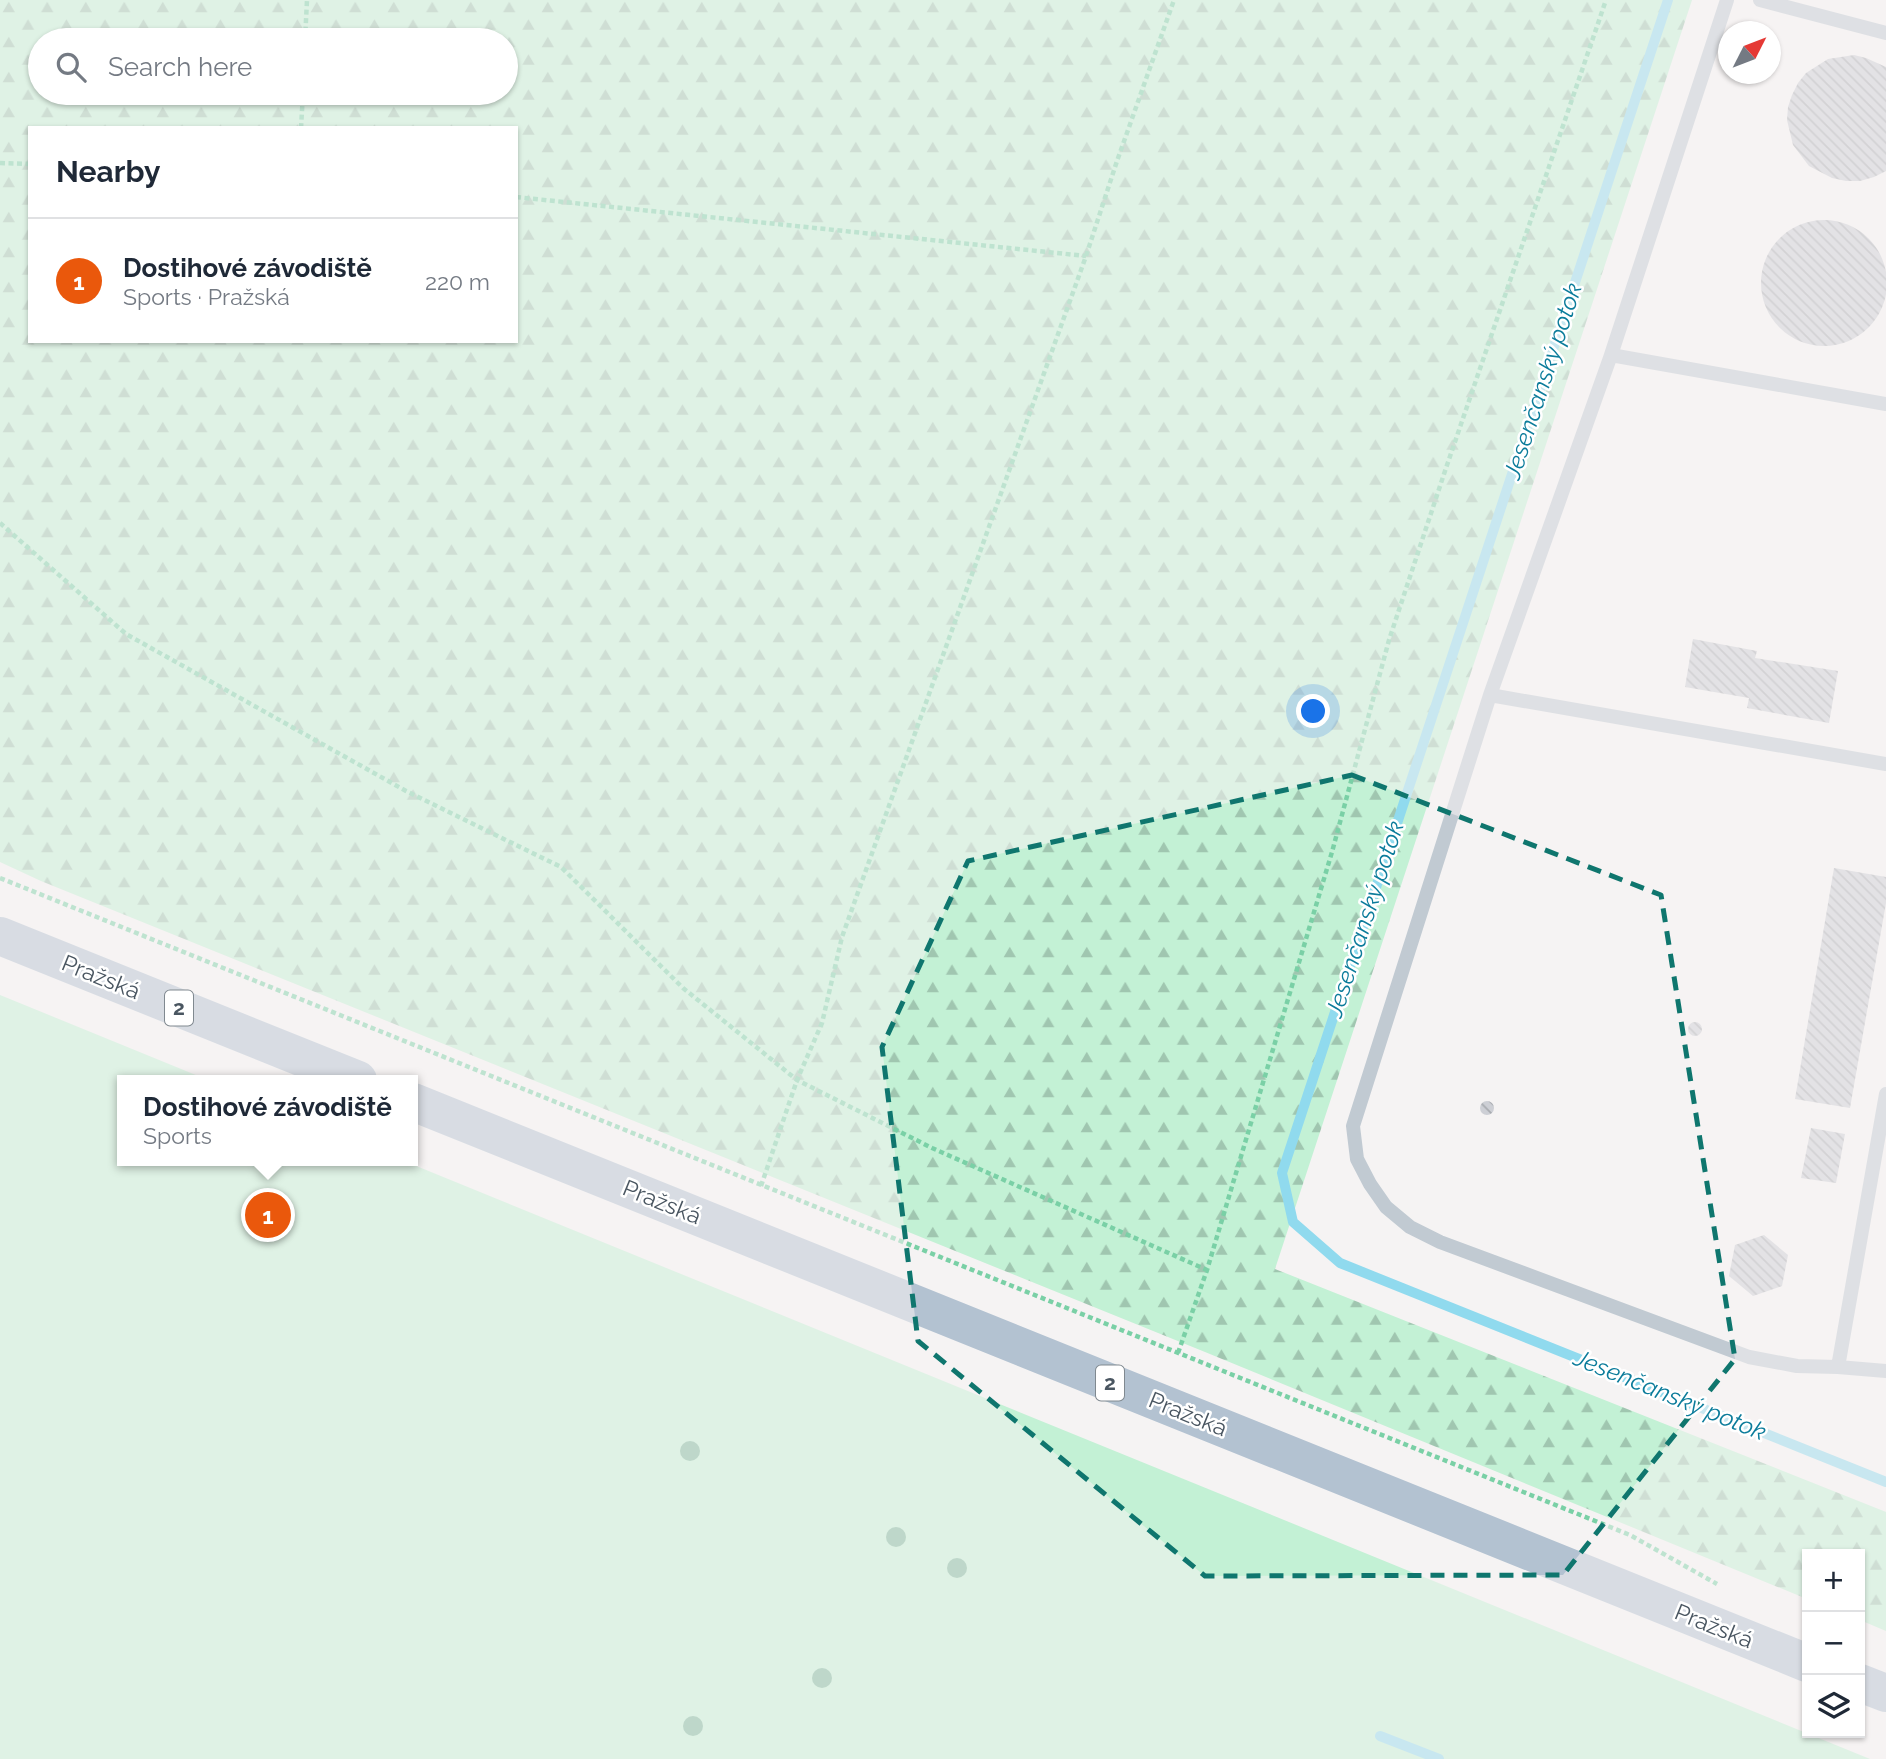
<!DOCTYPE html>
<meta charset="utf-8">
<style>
body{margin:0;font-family:Raleway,sans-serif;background:#f6f6f7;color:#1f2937}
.controls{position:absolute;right:21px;bottom:21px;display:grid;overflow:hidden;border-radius:0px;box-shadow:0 2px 5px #0004}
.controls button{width:63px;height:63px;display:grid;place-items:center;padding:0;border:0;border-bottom:2px solid #e0e1e3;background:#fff;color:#1f2937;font:35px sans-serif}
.compass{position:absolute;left:1718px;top:21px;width:63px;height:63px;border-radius:50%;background:#fff;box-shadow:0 2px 5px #0004;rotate:48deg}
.you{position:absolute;left:1314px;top:712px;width:24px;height:24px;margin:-18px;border:5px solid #fff;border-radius:50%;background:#1a73e8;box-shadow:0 0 0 10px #1a73e833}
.badge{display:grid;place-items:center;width:46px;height:46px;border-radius:50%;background:#ea580c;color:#fff;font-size:23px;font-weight:700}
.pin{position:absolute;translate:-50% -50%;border:4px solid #fff;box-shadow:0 2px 7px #0006}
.popup{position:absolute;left:117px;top:1075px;width:301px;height:91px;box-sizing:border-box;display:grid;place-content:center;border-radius:0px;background:#fff;filter:drop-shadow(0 2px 5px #0005);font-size:23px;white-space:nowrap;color:#747a83}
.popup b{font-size:26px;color:#1f2937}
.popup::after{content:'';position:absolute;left:50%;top:100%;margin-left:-14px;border:14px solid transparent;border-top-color:#fff}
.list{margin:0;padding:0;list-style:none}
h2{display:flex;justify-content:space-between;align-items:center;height:91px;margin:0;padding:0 28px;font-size:30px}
h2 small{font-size:23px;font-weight:400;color:#747a83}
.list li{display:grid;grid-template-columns:46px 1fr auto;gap:21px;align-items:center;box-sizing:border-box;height:126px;padding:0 28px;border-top:2px solid #e0e1e3}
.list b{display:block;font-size:26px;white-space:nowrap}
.list p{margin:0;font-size:23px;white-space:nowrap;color:#747a83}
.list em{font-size:23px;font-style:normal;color:#747a83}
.icon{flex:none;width:38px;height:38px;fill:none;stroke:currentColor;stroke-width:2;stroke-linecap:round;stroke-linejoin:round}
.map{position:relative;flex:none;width:1886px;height:1759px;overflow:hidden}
.search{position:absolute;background:#fff;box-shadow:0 2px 5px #0004;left:28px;top:28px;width:490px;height:77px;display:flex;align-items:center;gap:18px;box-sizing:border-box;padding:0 24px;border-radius:38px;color:#747a83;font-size:26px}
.panel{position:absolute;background:#fff;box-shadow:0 2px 5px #0004;left:28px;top:126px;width:490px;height:217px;border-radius:0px}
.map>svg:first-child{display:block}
</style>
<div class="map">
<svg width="1886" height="1759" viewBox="0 0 1886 1759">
<defs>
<pattern id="forest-firs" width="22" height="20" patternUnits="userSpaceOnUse" patternTransform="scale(1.75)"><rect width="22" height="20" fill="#c3f1d5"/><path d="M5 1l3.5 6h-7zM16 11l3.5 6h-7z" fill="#a0c6b0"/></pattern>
<pattern id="building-back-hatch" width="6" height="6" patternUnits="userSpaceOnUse" patternTransform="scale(1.75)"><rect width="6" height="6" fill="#cdcfd5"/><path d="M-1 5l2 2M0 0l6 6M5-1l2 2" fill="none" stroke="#a8abb0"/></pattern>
</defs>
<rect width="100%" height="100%" fill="#f5f3f3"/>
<path fill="url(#forest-firs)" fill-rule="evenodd" d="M 0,0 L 1692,0 L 1275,1269 L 1886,1512 L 1886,1631 L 1860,1620 L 1860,1554 L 1807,1554 L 1807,1599 L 1205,1352 L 41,881 L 0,862 ZM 40,40 L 506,40 L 506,93 L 40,93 ZM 30,128 L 516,128 L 516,341 L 30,341 Z"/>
<path fill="#c3f1d5" d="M 0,995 L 208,1080 L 123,1080 L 123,1161 L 404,1161 L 1870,1759 L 0,1759 Z"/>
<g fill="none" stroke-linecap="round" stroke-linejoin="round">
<path stroke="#90daee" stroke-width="10" d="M 1668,0 L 1282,1173 L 1293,1222 L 1340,1263 L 1886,1482
M 1380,1736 L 1439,1759"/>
</g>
<path fill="url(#building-back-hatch)" d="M 1854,55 L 1866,58 L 1886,67 L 1886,171 L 1874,177 L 1860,181 L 1846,181 L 1832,178 L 1809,166 L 1793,145 L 1787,120 L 1788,107 L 1792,95 L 1798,83 L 1806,73 L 1828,59 Z
M1761 283a63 63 0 1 1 126 0a63 63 0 1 1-126 0Z
M 1693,639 L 1757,651 L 1755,658 L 1838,671 L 1829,723 L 1747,708 L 1749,698 L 1685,687 Z
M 1834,868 L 1886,877 L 1886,903 L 1850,1108 L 1795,1099 Z
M1688 1029a7 7 0 1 1 14 0a7 7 0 1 1-14 0Z
M1480 1108a7 7 0 1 1 14 0a7 7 0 1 1-14 0Z
M 1811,1128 L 1845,1134 L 1836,1183 L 1801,1178 Z
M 1764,1235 L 1788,1255 L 1782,1286 L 1753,1296 L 1729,1276 L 1735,1245 Z"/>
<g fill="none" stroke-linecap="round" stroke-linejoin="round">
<path stroke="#7ad0a6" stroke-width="4.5" stroke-dasharray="5 3.5" stroke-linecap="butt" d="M 305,40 L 307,0
M 301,128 L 303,93
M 0,163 L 30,164
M 516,197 L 1086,256
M 0,523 L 126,634 L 406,791 L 561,867 L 683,988 L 797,1080 L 932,1148 L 1207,1270
M 0,878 L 1630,1535 L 1717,1584
M 761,1186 L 797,1080 L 822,1023 L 842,937 L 1086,256 L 1117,161 L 1174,0
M 1178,1353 L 1207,1270 L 1332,852 L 1389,640 L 1445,471 L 1606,0"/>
<path stroke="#c1cad2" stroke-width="14" d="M 1727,0 L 1611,355 L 1886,404
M 1760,0 L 1886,33
M 1611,355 L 1490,695 L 1353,1126 L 1357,1159 L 1370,1184 L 1386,1207 L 1410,1227 L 1440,1242 L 1749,1357 L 1797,1366 L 1838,1367 L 1886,1371
M 1490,695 L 1886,764
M 1838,1367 L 1886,1094"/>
<path stroke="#b3c2d1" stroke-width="38" d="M 0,936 L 358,1080
M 413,1102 L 1807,1663
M 1860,1683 L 1886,1693"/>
</g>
<g fill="#7bb799">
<circle cx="690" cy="1451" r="10"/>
<circle cx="896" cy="1537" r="10"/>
<circle cx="957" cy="1568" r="10"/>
<circle cx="822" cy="1678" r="10"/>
<circle cx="693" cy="1726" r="10"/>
</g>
<path d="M0 0H1886V1759H0ZM 1352,775 L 1661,895 L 1735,1359 L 1563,1575 L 1205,1576 L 918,1341 L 882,1047 L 968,861 Z" fill="#f5f3f3" fill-opacity=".55" fill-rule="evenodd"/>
<path fill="none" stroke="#0f766e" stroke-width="5" stroke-dasharray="14 9" stroke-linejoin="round" d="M 1352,775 L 1661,895 L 1735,1359 L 1563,1575 L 1205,1576 L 918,1341 L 882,1047 L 968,861 Z"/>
<g text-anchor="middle" stroke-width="5" stroke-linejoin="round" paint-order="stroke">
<g fill="#fff" stroke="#808990" stroke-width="2">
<rect x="165" y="990.5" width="28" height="35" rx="5"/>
<rect x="1096" y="1365.5" width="28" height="35" rx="5"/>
</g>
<g font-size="21" font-weight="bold" fill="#4a5661">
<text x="179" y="1015">2</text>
<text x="1110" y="1390">2</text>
</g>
<g font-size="23" fill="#4a5661" stroke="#fff">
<text transform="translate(101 977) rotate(22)" y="8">Pražská</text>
<text transform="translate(662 1202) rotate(22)" y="8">Pražská</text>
<text transform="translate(1188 1414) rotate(22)" y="8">Pražská</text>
<text transform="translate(1714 1626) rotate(22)" y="8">Pražská</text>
</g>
<g font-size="24" font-style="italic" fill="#0c7c9b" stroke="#fff">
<text transform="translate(1543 381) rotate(-72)" y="8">Jesenčanský potok</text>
<text transform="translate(1365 919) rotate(-72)" y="8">Jesenčanský potok</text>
<text transform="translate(1670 1395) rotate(22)" y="8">Jesenčanský potok</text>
</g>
</g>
</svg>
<div class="controls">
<button>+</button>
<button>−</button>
<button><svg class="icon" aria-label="layers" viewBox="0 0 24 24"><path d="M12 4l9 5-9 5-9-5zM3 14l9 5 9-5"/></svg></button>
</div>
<svg class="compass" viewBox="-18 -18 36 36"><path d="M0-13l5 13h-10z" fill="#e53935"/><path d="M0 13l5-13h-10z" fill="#747a83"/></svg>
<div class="you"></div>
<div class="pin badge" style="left:268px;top:1215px">1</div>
<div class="popup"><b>Dostihové závodiště</b>Sports</div>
<div class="search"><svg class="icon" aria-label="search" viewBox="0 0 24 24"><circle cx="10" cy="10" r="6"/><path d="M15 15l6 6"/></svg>Search here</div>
<section class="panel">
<h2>Nearby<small></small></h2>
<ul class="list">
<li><span class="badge">1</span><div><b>Dostihové závodiště</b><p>Sports · Pražská</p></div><em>220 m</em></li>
</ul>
</section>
</div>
